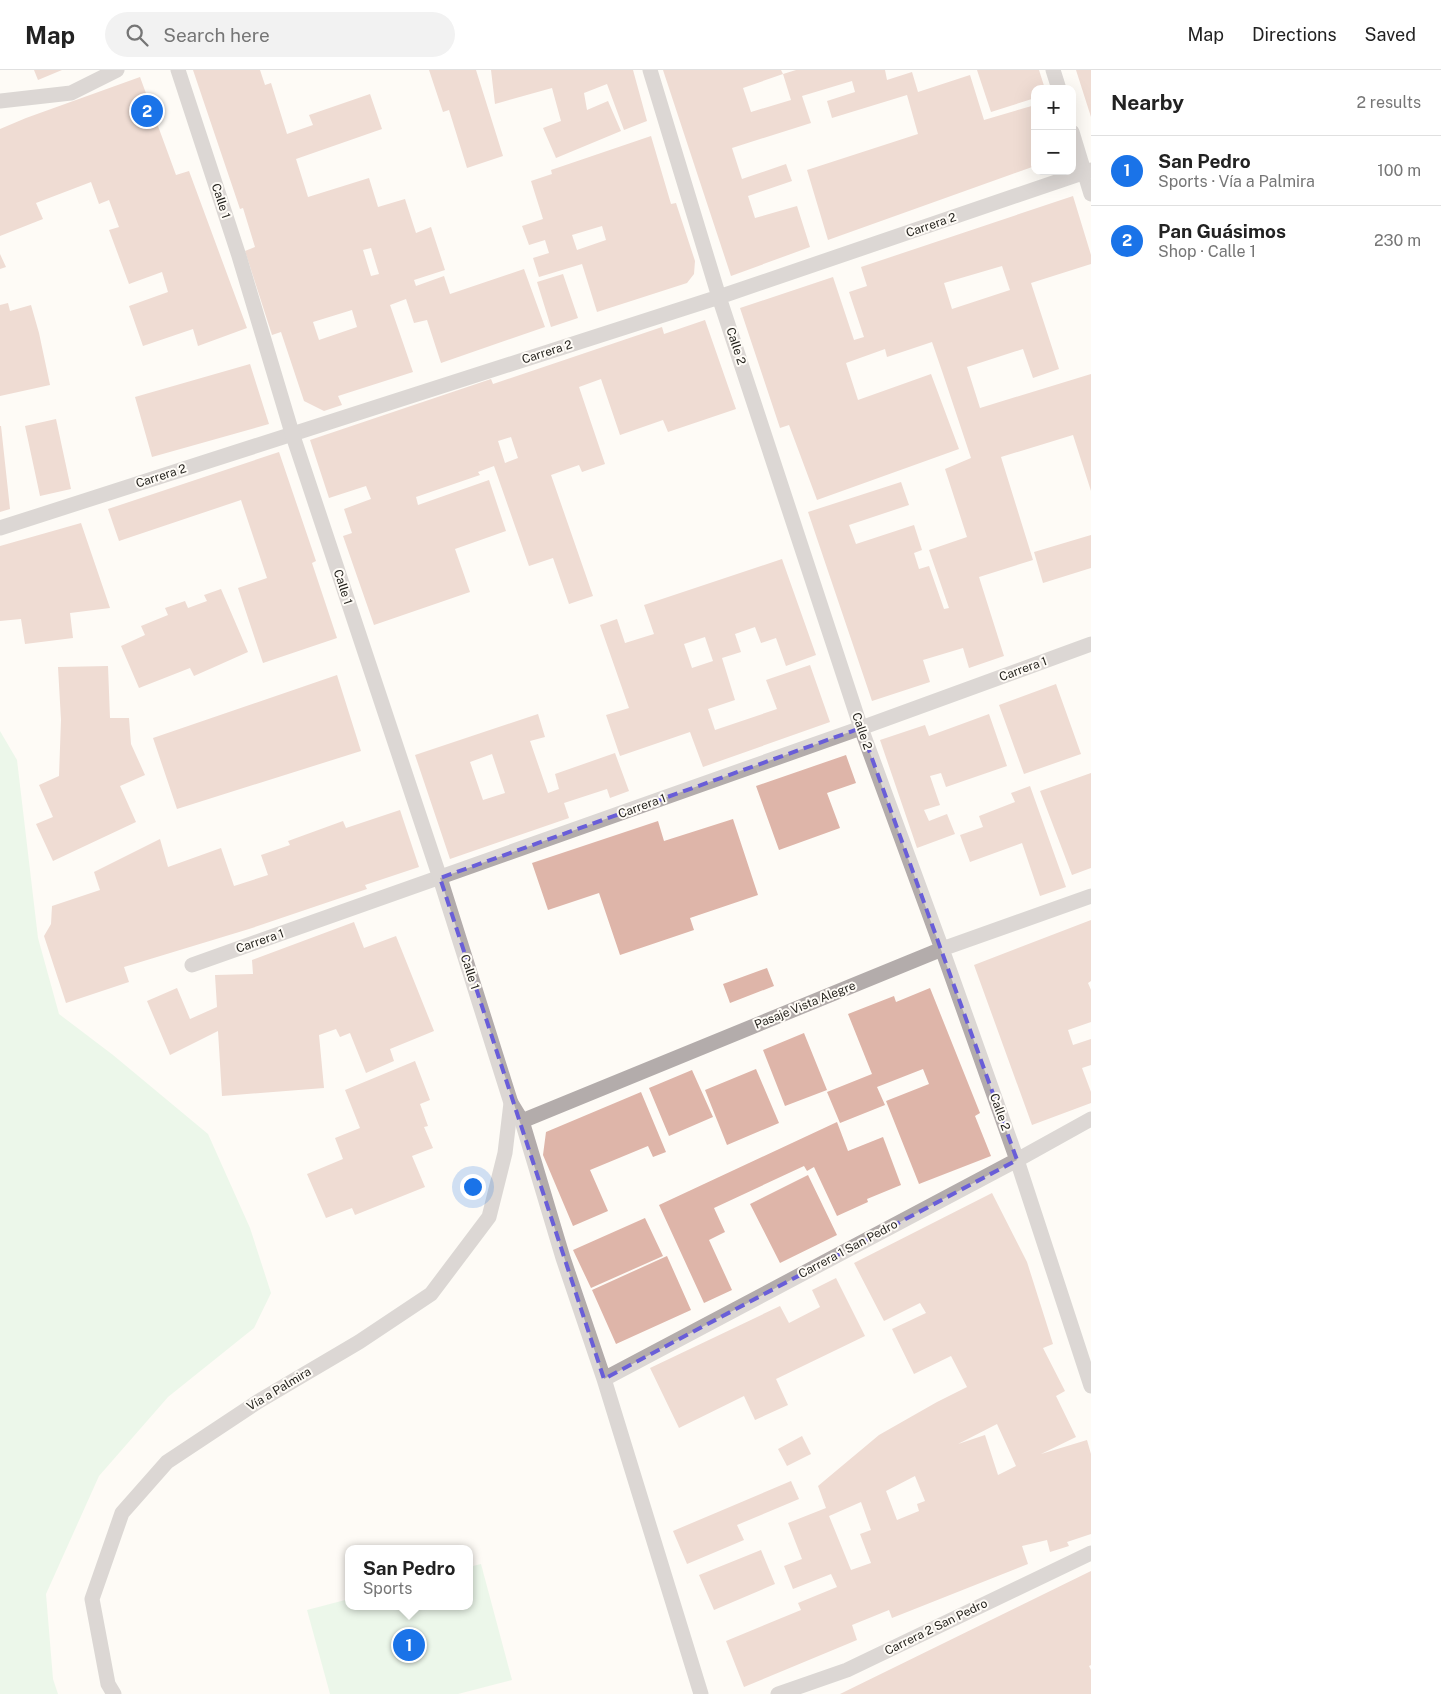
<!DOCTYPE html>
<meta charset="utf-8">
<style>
body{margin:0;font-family:"Public Sans",sans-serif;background:#f2f2f2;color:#222}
.controls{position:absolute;right:15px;top:15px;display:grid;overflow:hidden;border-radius:10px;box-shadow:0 5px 20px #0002}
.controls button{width:45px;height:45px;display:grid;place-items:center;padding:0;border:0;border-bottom:1px solid #e0e0e0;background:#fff;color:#222;font:25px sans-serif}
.you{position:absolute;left:472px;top:1116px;width:18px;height:18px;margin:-12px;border:4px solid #fff;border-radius:50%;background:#1a73e8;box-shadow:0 0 0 8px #1a73e833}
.badge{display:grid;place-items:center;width:32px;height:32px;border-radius:50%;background:#1a73e8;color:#fff;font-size:16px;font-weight:700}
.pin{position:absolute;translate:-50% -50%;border:2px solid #fff;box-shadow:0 1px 5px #0006}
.popup{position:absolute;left:345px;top:1475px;width:128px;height:65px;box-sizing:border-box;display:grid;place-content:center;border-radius:10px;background:#fff;filter:drop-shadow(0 1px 4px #0005);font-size:16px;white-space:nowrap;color:#767676}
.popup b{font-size:19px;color:#222}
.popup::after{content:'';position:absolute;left:50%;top:100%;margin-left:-10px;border:10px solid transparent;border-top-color:#fff}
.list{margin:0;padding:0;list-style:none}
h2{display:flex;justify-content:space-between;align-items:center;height:65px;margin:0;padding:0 20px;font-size:21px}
h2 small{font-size:16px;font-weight:400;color:#767676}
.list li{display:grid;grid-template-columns:32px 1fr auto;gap:15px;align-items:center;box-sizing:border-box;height:70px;padding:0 20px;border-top:1px solid #e0e0e0}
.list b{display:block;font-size:19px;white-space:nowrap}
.list p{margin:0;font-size:16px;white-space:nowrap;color:#767676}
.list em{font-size:16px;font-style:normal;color:#767676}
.icon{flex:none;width:28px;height:28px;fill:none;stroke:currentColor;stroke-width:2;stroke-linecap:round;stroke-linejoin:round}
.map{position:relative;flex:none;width:1091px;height:1624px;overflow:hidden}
header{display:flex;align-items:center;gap:30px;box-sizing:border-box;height:70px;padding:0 25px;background:#fff;border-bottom:1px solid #e0e0e0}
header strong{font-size:24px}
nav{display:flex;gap:28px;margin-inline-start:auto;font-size:18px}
.search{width:350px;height:45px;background:#f2f2f2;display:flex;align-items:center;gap:12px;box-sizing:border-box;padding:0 18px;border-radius:28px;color:#767676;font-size:19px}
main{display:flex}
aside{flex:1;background:#fff}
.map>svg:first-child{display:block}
</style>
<header>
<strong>Map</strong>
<div class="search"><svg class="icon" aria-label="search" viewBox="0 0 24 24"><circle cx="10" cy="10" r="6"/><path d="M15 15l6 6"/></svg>Search here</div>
<nav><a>Map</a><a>Directions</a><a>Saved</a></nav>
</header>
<main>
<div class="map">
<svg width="1091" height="1624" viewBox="0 0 1091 1624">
<rect width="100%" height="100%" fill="#fefbf6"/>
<path fill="#d8f1db" d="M 0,661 L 17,690 L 38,868 L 59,944 L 113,985 L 208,1064 L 250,1158 L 271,1223 L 254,1258 L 168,1327 L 99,1406 L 46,1524 L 53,1609 L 58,1624 L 0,1624 Z
M 481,1494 L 512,1610 L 458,1624 L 330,1624 L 307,1540 L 349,1529 L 349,1536 L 469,1536 L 469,1497 Z"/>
<path fill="#deb5a9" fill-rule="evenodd" d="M 34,0 L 62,0 L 38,10 Z
M 193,0 L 260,0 L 265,15 L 271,13 L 287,64 L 313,55 L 309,45 L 370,24 L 382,59 L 296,89 L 308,127 L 369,108 L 378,137 L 405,129 L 416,163 L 431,157 L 445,200 L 414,210 L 416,216 L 444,206 L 450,224 L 524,199 L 545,257 L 441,293 L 427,250 L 414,253 L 406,229 L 390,235 L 413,302 L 338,326 L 342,335 L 324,341 L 304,331 L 281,262 L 272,265 L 245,181 L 255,177 L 243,138 L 240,139 ZM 371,178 L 379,204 L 371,206 L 363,180 ZM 352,240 L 357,257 L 319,270 L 313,252 Z
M 429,0 L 476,0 L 503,86 L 467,98 L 449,40 L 443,42 Z
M 491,0 L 633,0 L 647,51 L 624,60 L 607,14 L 584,23 L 587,40 L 608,31 L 621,61 L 556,88 L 543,58 L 561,51 L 552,18 L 495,34 Z
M 663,0 L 781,0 L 783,4 L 743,18 L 751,42 L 791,30 L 783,4 L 796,0 L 885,0 L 887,10 L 912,2 L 918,22 L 970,5 L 984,50 L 1035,35 L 1035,96 L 828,170 L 807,100 L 918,64 L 907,25 L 832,48 L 827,31 L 855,22 L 852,11 L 802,26 L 811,53 L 732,78 L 742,109 L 786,94 L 792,111 L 748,126 L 755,148 L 797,136 L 810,177 L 731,206 Z
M 977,0 L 1039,0 L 1045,19 L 1035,19 L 1035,28 L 991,42 Z
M 1076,0 L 1091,0 L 1091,47 Z
M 140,7 L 176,105 L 189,101 L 247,258 L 198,276 L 193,259 L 143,276 L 129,236 L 168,222 L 162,202 L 129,214 L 109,160 L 119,157 L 109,130 L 99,134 L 91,112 L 36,133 L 43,149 L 0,166 L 0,59 L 26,48 Z
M 651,66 L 671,134 L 676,133 L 695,191 L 694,204 L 687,213 L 597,242 L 582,194 L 539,207 L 533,188 L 549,183 L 545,170 L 529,175 L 522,156 L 543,149 L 531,111 L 552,104 L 551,100 ZM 602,156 L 606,170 L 577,180 L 572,165 Z
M 1073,126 L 1091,185 L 1091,194 L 1031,213 L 1059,299 L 1033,308 L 1023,279 L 967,297 L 980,338 L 1091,304 L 1091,421 L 1073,365 L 1001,387 L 1033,490 L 979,507 L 1004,586 L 969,598 L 963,578 L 923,590 L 930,612 L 872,631 L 808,442 L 901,412 L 909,435 L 849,455 L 856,474 L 914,455 L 922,480 L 914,483 L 919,499 L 929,496 L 944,539 L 949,538 L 929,480 L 967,467 L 945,399 L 971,388 L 943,304 L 932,272 L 887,287 L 885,279 L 846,293 L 858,330 L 931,304 L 959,379 L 817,430 L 789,355 L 780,358 L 740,238 L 833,207 L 854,270 L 864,267 L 849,222 L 867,216 L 861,197 ZM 1002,196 L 1010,220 L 952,239 L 944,213 Z
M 0,184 L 6,197 L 0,199 Z
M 563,204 L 578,248 L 551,257 L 537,212 Z
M 8,233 L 10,241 L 31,235 L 39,263 L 50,315 L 0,326 L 0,235 Z
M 705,250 L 736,339 L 668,362 L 663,350 L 620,365 L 601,309 L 579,317 L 605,394 L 582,402 L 579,395 L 551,405 L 593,526 L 569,534 L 553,488 L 529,496 L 494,396 L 478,402 L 480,405 L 416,427 L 418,435 L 489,410 L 506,461 L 455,479 L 470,522 L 374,555 L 343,466 L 352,463 L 344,439 L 371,429 L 366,416 L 329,428 L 310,370 L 491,309 L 493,314 L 662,257 L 664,264 ZM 511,367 L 518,388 L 505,393 L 498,371 Z
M 250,294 L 269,354 L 152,387 L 135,327 Z
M 56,349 L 71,419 L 40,426 L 25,356 Z
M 0,356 L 1,356 L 10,439 L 0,442 Z
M 279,382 L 316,491 L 312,493 L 337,568 L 263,593 L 238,518 L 267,508 L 241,430 L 119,471 L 108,439 Z
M 81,453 L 110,538 L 70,543 L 73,568 L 25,574 L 21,549 L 0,551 L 0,476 Z
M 1091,465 L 1091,498 L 1043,513 L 1034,482 Z
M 782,489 L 816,585 L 786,596 L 776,568 L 761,573 L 755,557 L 735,564 L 741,582 L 722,588 L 735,630 L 708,639 L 715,660 L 777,639 L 766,610 L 810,595 L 830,652 L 703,697 L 690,662 L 620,686 L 606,645 L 629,638 L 600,555 L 617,549 L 625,573 L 654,564 L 644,535 ZM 705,567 L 713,591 L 692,598 L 684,574 Z
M 221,519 L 248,582 L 194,606 L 190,598 L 139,618 L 121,576 L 145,565 L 141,556 L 168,545 L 165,538 L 185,531 L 188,538 L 207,531 L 204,525 Z
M 108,596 L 110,648 L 129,648 L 131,674 L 145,705 L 120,716 L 136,752 L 53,791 L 36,754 L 53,747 L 39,715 L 59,706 L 61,650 L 58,597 Z
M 337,605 L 361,681 L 177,739 L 153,668 Z
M 1056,614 L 1081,684 L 1024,704 L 999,635 Z
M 538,644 L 545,667 L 530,671 L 548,723 L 559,719 L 555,704 L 615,683 L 629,721 L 610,728 L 607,719 L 564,733 L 569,748 L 450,789 L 415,685 ZM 492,684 L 505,723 L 483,730 L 470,692 Z
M 989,644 L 1007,696 L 946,717 L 941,703 L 930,706 L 940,735 L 924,740 L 929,751 L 947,744 L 955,764 L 917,778 L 880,670 L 925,655 L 929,666 Z
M 846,685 L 856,713 L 827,723 L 840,758 L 779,780 L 756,716 Z
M 1091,703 L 1091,798 L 1072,805 L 1040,721 Z
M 1030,716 L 1066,817 L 1040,826 L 1022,773 L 970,792 L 960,765 L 983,757 L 979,746 L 1015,732 L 1011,723 Z
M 400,740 L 419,797 L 365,815 L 367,819 L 249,859 L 124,897 L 129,912 L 66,933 L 44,866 L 51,854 L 52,836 L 100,820 L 94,802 L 160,769 L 168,797 L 221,778 L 234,816 L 268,805 L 261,785 L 290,775 L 288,771 L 343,751 L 346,758 Z
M 733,749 L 758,825 L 690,848 L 694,860 L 620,885 L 599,823 L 548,840 L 532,793 L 658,751 L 664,771 Z
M 1091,850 L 1091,911 L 1088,913 L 1091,920 L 1091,952 L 1068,960 L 1073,975 L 1091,969 L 1091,995 L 1082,998 L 1091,1022 L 1091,1033 L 1032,1055 L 974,895 Z
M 354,852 L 364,878 L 396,866 L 434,961 L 390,979 L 394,991 L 366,1003 L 350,963 L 340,967 L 336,959 L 319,965 L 324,1018 L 222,1026 L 218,961 L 170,985 L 147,931 L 177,918 L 190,949 L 217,937 L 215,905 L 253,904 L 252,890 Z
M 767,898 L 774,916 L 730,933 L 723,914 Z
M 930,918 L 980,1043 L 975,1046 L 991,1086 L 919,1114 L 886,1031 L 929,1014 L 923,999 L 877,1017 L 885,1035 L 840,1053 L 827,1022 L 872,1004 L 848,944 L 894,926 L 896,932 Z
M 804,963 L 827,1020 L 785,1036 L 763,980 Z
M 415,991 L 430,1030 L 420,1034 L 428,1056 L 424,1057 L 433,1078 L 412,1086 L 425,1117 L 355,1145 L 352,1138 L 326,1148 L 307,1104 L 343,1089 L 335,1068 L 360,1058 L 345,1020 Z
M 756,999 L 779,1053 L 727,1075 L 705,1020 Z
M 692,1000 L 713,1047 L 669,1066 L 649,1018 Z
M 641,1022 L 666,1082 L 653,1087 L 648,1076 L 590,1100 L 608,1141 L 573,1156 L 543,1085 L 546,1062 Z
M 837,1052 L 848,1081 L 883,1067 L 901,1115 L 867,1129 L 868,1132 L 837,1146 L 814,1097 L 807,1101 L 804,1096 L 714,1138 L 725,1162 L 709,1170 L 732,1220 L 704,1233 L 659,1135 Z
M 808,1105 L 837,1165 L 780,1193 L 750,1134 Z
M 992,1123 L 1027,1192 L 1053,1274 L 1043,1278 L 1065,1321 L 1056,1326 L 1076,1367 L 1041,1384 L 1087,1370 L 1091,1384 L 1091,1464 L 1067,1472 L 1069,1476 L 1050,1482 L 1047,1470 L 1022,1476 L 1028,1494 L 892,1548 L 889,1540 L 852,1555 L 857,1570 L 744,1617 L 726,1571 L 801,1540 L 798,1533 L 837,1517 L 831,1504 L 793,1519 L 784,1496 L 802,1489 L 788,1453 L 826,1438 L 818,1416 L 879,1365 L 937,1332 L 967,1317 L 951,1286 L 914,1304 L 892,1259 L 926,1243 L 920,1233 L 884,1251 L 854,1193 ZM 997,1354 L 1016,1396 L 998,1405 L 985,1365 L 958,1374 ZM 915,1406 L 925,1431 L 917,1434 L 919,1441 L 897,1450 L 886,1421 ZM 861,1432 L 871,1460 L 860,1464 L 871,1493 L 851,1500 L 829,1446 Z
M 645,1148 L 663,1186 L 591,1218 L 573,1180 Z
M 667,1186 L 691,1240 L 616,1274 L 592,1220 Z
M 836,1208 L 865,1266 L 776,1309 L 788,1335 L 755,1350 L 744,1326 L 679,1358 L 650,1298 L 780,1236 L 789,1253 L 820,1237 L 812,1220 Z
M 802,1366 L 811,1384 L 787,1396 L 778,1379 Z
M 791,1411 L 799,1429 L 737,1455 L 744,1470 L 687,1494 L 673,1461 Z
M 761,1480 L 775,1514 L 714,1540 L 699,1505 Z
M 1091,1501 L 1091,1595 L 1089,1596 L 1091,1600 L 1091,1624 L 840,1624 Z"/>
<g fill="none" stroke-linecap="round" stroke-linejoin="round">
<path stroke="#b3acab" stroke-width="15" d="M 650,0 L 719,227 L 861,658 L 942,879 L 1017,1090 L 1091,1316
M 1053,0 L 1059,19
M 0,31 L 71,23 L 117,0
M 1072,62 L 1091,124
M 0,458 L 719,227 L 1091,100
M 192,895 L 861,658 L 1091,574
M 511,1033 L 522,1051 L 563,1188 L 604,1309 L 701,1624
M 522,1051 L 942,879 L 1091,826
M 604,1309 L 1017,1090 L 1091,1049
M 778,1624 L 847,1600 L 1091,1483"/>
<path stroke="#b3acab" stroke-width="15" d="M 114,1624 L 108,1614 L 92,1529 L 122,1443 L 167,1392 L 259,1331 L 359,1272 L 431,1224 L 489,1147 L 505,1083 L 511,1033 L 440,808 L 292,363 L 239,186 L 178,0"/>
</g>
<path d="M0 0H1091V1624H0ZM 861,658 L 1017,1090 L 604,1309 L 440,808 Z" fill="#fefbf6" fill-opacity=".55" fill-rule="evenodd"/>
<path fill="none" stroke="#695ed8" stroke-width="4" stroke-dasharray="10 6" stroke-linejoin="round" d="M 861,658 L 1017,1090 L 604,1309 L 440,808 Z"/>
<g text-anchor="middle" stroke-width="4" stroke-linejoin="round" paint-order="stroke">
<g font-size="12" fill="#211f1a" stroke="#fefbf6">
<text transform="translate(221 131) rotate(72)" y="4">Calle 1</text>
<text transform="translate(931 155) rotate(-19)" y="4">Carrera 2</text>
<text transform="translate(736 276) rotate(72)" y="4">Calle 2</text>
<text transform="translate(547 282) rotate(-18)" y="4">Carrera 2</text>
<text transform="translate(161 406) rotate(-18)" y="4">Carrera 2</text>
<text transform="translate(343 517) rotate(72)" y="4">Calle 1</text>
<text transform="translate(1023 599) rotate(-20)" y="4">Carrera 1</text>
<text transform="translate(862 661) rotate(71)" y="4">Calle 2</text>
<text transform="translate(642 736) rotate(-20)" y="4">Carrera 1</text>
<text transform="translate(260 871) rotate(-19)" y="4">Carrera 1</text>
<text transform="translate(470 902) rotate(72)" y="4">Calle 1</text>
<text transform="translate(805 935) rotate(-22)" y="4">Pasaje Vista Alegre</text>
<text transform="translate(1000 1042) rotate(70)" y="4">Calle 2</text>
<text transform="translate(848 1179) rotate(-28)" y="4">Carrera 1 San Pedro</text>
<text transform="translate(279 1319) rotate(-31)" y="4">Vía a Palmira</text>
<text transform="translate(936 1557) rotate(-26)" y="4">Carrera 2 San Pedro</text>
</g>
</g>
</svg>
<div class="controls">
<button>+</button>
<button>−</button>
</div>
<div class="you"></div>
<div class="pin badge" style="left:409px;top:1575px">1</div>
<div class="popup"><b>San Pedro</b>Sports</div>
<div class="pin badge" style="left:147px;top:41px">2</div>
</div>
<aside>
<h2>Nearby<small>2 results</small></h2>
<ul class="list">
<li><span class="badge">1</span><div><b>San Pedro</b><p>Sports · Vía a Palmira</p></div><em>100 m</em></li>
<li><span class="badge">2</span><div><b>Pan Guásimos</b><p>Shop · Calle 1</p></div><em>230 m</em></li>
</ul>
</aside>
</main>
